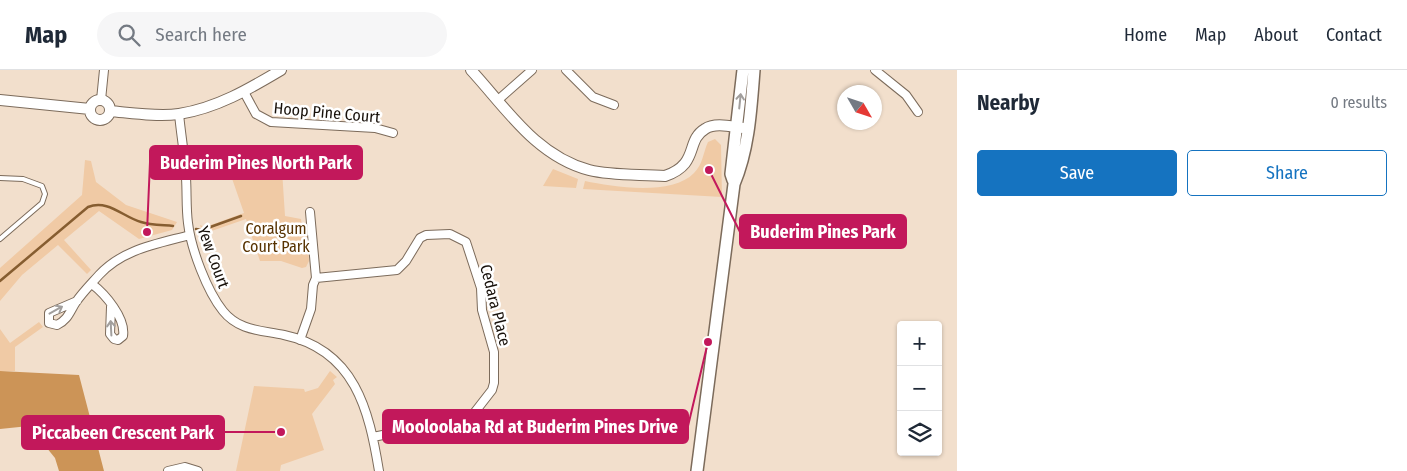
<!DOCTYPE html>
<meta charset="utf-8">
<style>
body{margin:0;font-family:"Fira Sans Condensed",sans-serif;background:#f6f6f7;color:#1f2937}
.controls{position:absolute;right:15px;bottom:15px;display:grid;overflow:hidden;border-radius:5px;box-shadow:0 1px 4px #0004}
.controls button{width:45px;height:45px;display:grid;place-items:center;padding:0;border:0;border-bottom:1px solid #e0e1e3;background:#fff;color:#1f2937;font:25px sans-serif}
.compass{position:absolute;left:837px;top:15px;width:45px;height:45px;border-radius:50%;background:#fff;box-shadow:0 1px 4px #0004;rotate:129deg}
.list{margin:0;padding:0;list-style:none}
h2{display:flex;justify-content:space-between;align-items:center;height:65px;margin:0;padding:0 20px;font-size:21px}
h2 small{font-size:16px;font-weight:400;color:#747a83}
.actions{display:flex;gap:10px;padding:15px 20px}
.actions a{flex:1;padding:11px 0;border:1px solid #1573c0;border-radius:5px;text-align:center;font-size:18px;color:#1573c0}
.actions .main{background:#1573c0;color:#fff}
.icon{flex:none;width:28px;height:28px;fill:none;stroke:currentColor;stroke-width:2;stroke-linecap:round;stroke-linejoin:round}
.map{position:relative;flex:none;width:957px;height:401px;overflow:hidden}
header{display:flex;align-items:center;gap:30px;box-sizing:border-box;height:70px;padding:0 25px;background:#fff;border-bottom:1px solid #e0e1e3}
header strong{font-size:24px}
nav{display:flex;gap:28px;margin-inline-start:auto;font-size:18px}
.search{width:350px;height:45px;background:#f6f6f7;display:flex;align-items:center;gap:12px;box-sizing:border-box;padding:0 18px;border-radius:28px;color:#747a83;font-size:19px}
main{display:flex}
aside{flex:1;background:#fff}
.map>svg:first-child{display:block}
</style>
<header>
<strong>Map</strong>
<div class="search"><svg class="icon" aria-label="search" viewBox="0 0 24 24"><circle cx="10" cy="10" r="6"/><path d="M15 15l6 6"/></svg>Search here</div>
<nav><a>Home</a><a>Map</a><a>About</a><a>Contact</a></nav>
</header>
<main>
<div class="map">
<svg width="957" height="401" viewBox="0 0 957 401">
<rect width="100%" height="100%" fill="#f2dfcc"/>
<path fill="#f0caa5" d="M 715,69 L 721,75 L 722,127 L 583,119 L 585,111 C 613,117 672,126 694,103 C 703,94 703,83 708,72 Z
M 85,90 L 91,91 L 96,112 L 126,135 L 177,152 L 172,160 L 139,169 L 99,141 L 64,170 L 91,200 L 87,204 L 58,175 L 22,205 L 0,231 L 0,198 L 82,125 Z
M 228,97 L 282,100 L 285,146 L 301,149 L 302,158 L 307,162 L 309,191 L 306,197 L 302,198 L 281,191 L 260,191 L 246,149 L 203,164 L 200,155 L 205,157 L 244,143 Z
M 553,99 L 578,109 L 576,118 L 543,116 Z
M 39,252 L 43,257 L 15,277 L 15,301 L 0,301 L 0,259 L 10,273 Z
M 330,301 L 337,307 L 333,310 L 335,314 L 312,344 L 324,380 L 281,395 L 280,401 L 236,401 L 254,316 L 304,319 L 305,322 L 318,318 Z"/>
<path fill="#cc9457" d="M 0,301 L 79,305 L 104,401 L 59,401 L 55,388 L 29,356 L 0,359 Z"/>
<g fill="none" stroke-linecap="round" stroke-linejoin="round">
<path stroke="#865d30" stroke-width="2.5" d="M 196,159 L 202,160 L 241,146
M 0,211 L 88,137 C 108,129 123,147 141,152 C 150,155 163,155 173,156"/>
<defs>
<path id="service" d="M 0,108 L 23,109 L 42,116 L 45,124 L 42,133 L 0,169"/>
<path id="minor" d="M 566,0 L 593,27 L 614,35
M 875,0 L 906,25 L 918,42
M 244,22 L 256,44 L 271,52 L 375,58 L 393,63
M 101,30 L 104,0
M 498,30 L 532,0
M 179,44 C 181,65 185,87 186,108 C 187,123 186,138 188,153 C 191,179 207,221 223,241 C 239,261 261,260 284,265 C 355,280 369,340 379,401
M 316,208 L 397,200 L 406,191 L 420,168 L 426,165 L 450,164 L 466,172 L 481,218 L 482,240 L 494,282 L 494,313 L 492,320 L 471,347 L 373,367
M 92,214 C 105,224 126,248 123,266 L 118,270 L 114,269 L 110,264 L 111,237
M 77,231 L 49,243 L 49,253 L 57,255 C 68,250 70,241 76,232 C 82,223 91,214 99,205 C 123,179 157,174 190,165
M 300,270 L 311,239 L 313,215 L 316,208 L 310,142
M 168,401 L 185,397 L 198,401"/>
<path id="tertiary" d="M 471,0 C 506,38 536,86 589,100 C 613,106 640,104 665,106 C 700,94 685,71 705,59 C 715,52 733,57 744,58
M90 40a10 10 0 1 1 20 0a10 10 0 1 1-20 0Z
M 0,30 L 90,39
M 110,41 C 132,43 157,47 179,44 C 217,38 249,19 281,0"/>
<path id="secondary" d="M 733,110 L 731,104 L 743,0
M 697,401 L 734,114 C 749,79 751,38 754,0"/>
</defs>
<use href="#service" stroke="#7c6b5b" stroke-width="6"/>
<use href="#minor" stroke="#7c6b5b" stroke-width="10"/>
<use href="#tertiary" stroke="#7c6b5b" stroke-width="12"/>
<use href="#secondary" stroke="#7c6b5b" stroke-width="14"/>
<use href="#service" stroke="#fff" stroke-width="4"/>
<use href="#minor" stroke="#fff" stroke-width="8"/>
<use href="#tertiary" stroke="#fff" stroke-width="10"/>
<use href="#secondary" stroke="#fff" stroke-width="11"/>
</g>
<defs><path id="oneway-shaft" d="M-6 0H5M1.5-3L5.5 0L1.5 3" fill="none" stroke-width="1.6" stroke-linecap="round" stroke-linejoin="round" transform="scale(1.25)"/></defs>
<g stroke="#a29f9d">
<use href="#oneway-shaft" transform="translate(740 31) rotate(-84)"/>
<use href="#oneway-shaft" transform="translate(56 240) rotate(-29)"/>
<use href="#oneway-shaft" transform="translate(111 258) rotate(-93)"/>
</g>
<g text-anchor="middle" stroke-width="5" stroke-linejoin="round" paint-order="stroke">
<g font-size="16" fill="#17100a" stroke="#fff">
<text transform="translate(327 42) rotate(5)" y="6">Hoop Pine Court</text>
<text transform="translate(214 187) rotate(70)" y="6">Yew Court</text>
<text transform="translate(496 235) rotate(76)" y="6">Cedara Place</text>
</g>
<g font-size="16" fill="#573200" stroke="#fff">
<text x="276" y="164">Coralgum<tspan x="276" dy="18">Court Park</tspan></text>
</g>
</g>
<path fill="none" stroke="#c2185b" stroke-width="2" d="M147 162L150 92M709 100L740 162M708 272L688 356M281 362L224 362"/>
<g fill="#c2185b" stroke="#fff" stroke-width="2">
<circle cx="147" cy="162" r="5"/>
<circle cx="709" cy="100" r="5"/>
<circle cx="708" cy="272" r="5"/>
<circle cx="281" cy="362" r="5"/>
</g>
<g fill="#c2185b" stroke="#c2185b" stroke-width="2">
<rect x="150" y="76" width="212" height="33" rx="5"/>
<rect x="740" y="145" width="166" height="33" rx="5"/>
<rect x="383" y="340" width="305" height="33" rx="5"/>
<rect x="22" y="346" width="202" height="33" rx="5"/>
</g>
<g font-size="18" text-anchor="middle" font-weight="bold" fill="#fff">
<text x="256" y="99">Buderim Pines North Park</text>
<text x="823" y="168">Buderim Pines Park</text>
<text x="535" y="363">Mooloolaba Rd at Buderim Pines Drive</text>
<text x="123" y="369">Piccabeen Crescent Park</text>
</g>
</svg>
<div class="controls">
<button>+</button>
<button>−</button>
<button><svg class="icon" aria-label="layers" viewBox="0 0 24 24"><path d="M12 4l9 5-9 5-9-5zM3 14l9 5 9-5"/></svg></button>
</div>
<svg class="compass" viewBox="-18 -18 36 36"><path d="M0-13l5 13h-10z" fill="#e53935"/><path d="M0 13l5-13h-10z" fill="#747a83"/></svg>
</div>
<aside>
<h2>Nearby<small>0 results</small></h2>
<ul class="list">
</ul>
<div class="actions"><a class="main">Save</a><a>Share</a></div>
</aside>
</main>
